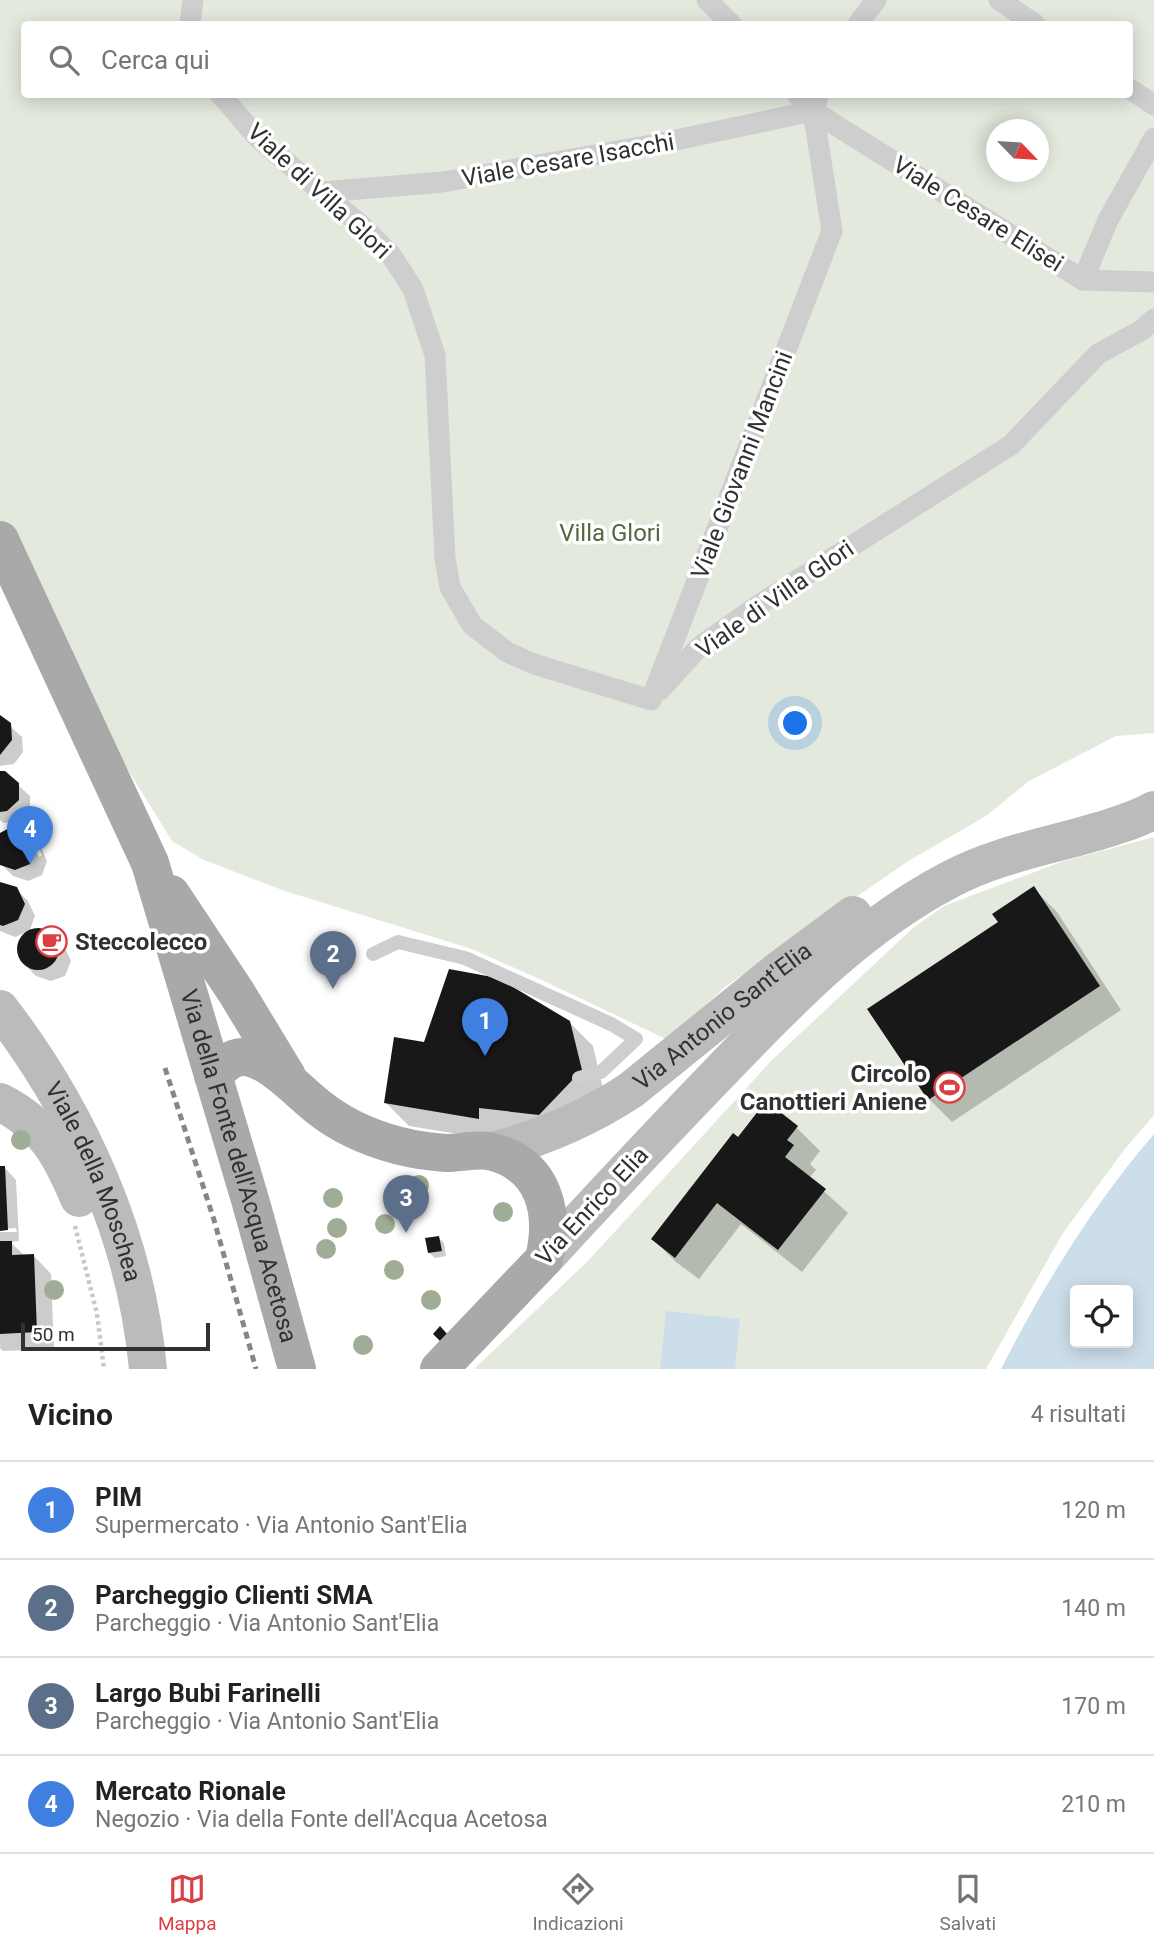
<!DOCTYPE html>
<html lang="it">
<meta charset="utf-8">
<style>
body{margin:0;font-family:Roboto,sans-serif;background:#f6f6f6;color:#222}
.controls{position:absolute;right:21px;bottom:21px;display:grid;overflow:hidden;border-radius:7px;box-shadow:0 4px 18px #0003}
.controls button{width:63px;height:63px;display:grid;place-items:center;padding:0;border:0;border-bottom:2px solid #e0e0e0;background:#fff;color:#222;font:35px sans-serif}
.compass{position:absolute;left:986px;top:119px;width:63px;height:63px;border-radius:50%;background:#fff;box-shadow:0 4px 18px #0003;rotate:115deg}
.scale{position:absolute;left:21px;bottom:18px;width:189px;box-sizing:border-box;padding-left:7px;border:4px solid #313131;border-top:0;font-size:19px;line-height:24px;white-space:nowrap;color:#313131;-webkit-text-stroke:5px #fff;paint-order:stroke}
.you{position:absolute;left:796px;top:724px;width:24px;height:24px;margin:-18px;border:5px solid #fff;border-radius:50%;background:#1a73e8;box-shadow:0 0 0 10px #1a73e833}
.badge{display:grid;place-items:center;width:46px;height:46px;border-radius:50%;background:#dc3e43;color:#fff;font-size:23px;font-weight:700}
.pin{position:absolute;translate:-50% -58px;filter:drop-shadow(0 2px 4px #0008)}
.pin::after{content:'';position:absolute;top:37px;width:24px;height:21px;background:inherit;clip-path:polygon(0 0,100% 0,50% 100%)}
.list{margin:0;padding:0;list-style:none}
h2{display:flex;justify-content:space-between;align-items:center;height:91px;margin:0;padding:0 28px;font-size:30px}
h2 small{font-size:23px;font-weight:400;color:#767676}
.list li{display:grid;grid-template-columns:46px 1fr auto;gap:21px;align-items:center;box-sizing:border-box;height:98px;padding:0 28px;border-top:2px solid #e0e0e0}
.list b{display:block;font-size:26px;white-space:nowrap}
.list p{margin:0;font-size:23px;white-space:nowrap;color:#767676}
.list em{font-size:23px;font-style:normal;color:#767676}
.icon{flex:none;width:38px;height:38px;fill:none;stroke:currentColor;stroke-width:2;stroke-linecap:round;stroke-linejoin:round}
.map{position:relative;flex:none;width:1154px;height:1369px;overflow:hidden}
.search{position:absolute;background:#fff;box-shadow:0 4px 18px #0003;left:21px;right:21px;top:21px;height:77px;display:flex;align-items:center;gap:18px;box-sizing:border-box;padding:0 24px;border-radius:7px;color:#767676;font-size:26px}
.sheet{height:483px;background:#fff}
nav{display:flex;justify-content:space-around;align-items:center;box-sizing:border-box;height:98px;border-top:2px solid #e0e0e0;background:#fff;font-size:19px;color:#767676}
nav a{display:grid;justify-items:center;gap:4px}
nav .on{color:#dc3e43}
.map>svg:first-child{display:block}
</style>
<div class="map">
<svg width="1154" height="1369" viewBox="0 0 1154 1369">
<rect width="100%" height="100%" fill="#fff"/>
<path fill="#e3e9dd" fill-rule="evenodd" d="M 0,0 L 1154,0 L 1154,733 L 1116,736 L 1029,781 L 986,816 L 910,860 L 726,986 L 668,1040 L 544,981 L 472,949 L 285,891 L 204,860 L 172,841 L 112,744 L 41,613 L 0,521 ZM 24,24 L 1130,24 L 1130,94 L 24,94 ZM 996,130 L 1038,130 L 1038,172 L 996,172 Z
M 1154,837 L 1154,1115 L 1124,1150 L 1063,1233 L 986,1369 L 474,1369 L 588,1261 L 772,1060 L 913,928 L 944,906 L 973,895 L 1061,862 Z"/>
<path fill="#cddeeb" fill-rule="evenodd" d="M 1154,1134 L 1154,1369 L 1001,1369 C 1043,1286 1093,1205 1154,1134 ZM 1075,1290 L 1128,1290 L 1128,1343 L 1075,1343 Z
M 666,1311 L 740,1319 L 735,1369 L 660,1369 Z"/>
<path fill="#0003" d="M 0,717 L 22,737 L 23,752 L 14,764 L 0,766 Z
M 0,773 L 5,773 L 30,796 L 30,812 L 19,822 L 3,823 L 0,820 Z
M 28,833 L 34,840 L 31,840 L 39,857 L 42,855 L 35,840 L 40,845 L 47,861 L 42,875 L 28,881 L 13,876 L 1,864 L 0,835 Z
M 0,884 L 16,889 L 28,901 L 35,916 L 29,932 L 37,929 L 52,934 L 64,946 L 71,961 L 65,976 L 51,981 L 36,976 L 24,964 L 17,950 L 24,933 L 15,937 L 0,931 Z
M 1034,889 L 1057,912 L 1121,1010 L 952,1122 L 929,1099 L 1000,923 Z
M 569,1022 L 593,1046 L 604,1093 L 501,1141 L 409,1126 L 386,1103 L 425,1044 Z
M 797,1128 L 820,1151 L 810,1164 L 816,1170 L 809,1178 L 848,1213 L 802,1272 L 741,1224 L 699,1279 L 676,1262 L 653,1239 L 738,1139 Z
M 0,1168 L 5,1168 L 16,1180 L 19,1241 L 10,1242 L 25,1256 L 34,1256 L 51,1274 L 54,1349 L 3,1351 L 0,1348 L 0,1232 L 17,1232 L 16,1228 L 0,1229 Z
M 438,1237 L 444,1243 L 446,1256 L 435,1258 L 429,1253 Z"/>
<path fill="#181818" d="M 0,715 L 11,723 L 12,740 L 0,755 Z
M 0,771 L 5,771 L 19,783 L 19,800 L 7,811 L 0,812 Z
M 13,826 L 29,832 L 36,848 L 30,864 L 15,870 L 0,865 L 0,833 Z
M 0,882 L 17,887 L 25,904 L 18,920 L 3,926 L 0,925 Z
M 1034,886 L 1100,986 L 928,1100 L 867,1009 L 998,922 L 992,914 Z
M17 949a21 21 0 1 1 42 0a21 21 0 1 1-42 0Z
M 449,969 L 498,978 L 570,1021 L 582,1070 L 539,1115 L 479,1108 L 479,1119 L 384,1103 L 394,1037 L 424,1042 Z
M 766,1101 L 798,1126 L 787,1140 L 794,1145 L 785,1157 L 826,1189 L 778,1250 L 717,1203 L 675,1258 L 651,1239 L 733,1133 L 738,1137 Z
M 0,1166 L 5,1166 L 8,1230 L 0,1231 Z
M 439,1236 L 442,1251 L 428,1253 L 425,1238 Z
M 0,1241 L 12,1241 L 12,1255 L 34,1254 L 37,1332 L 0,1334 Z
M 440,1326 L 448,1335 L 441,1342 L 433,1334 Z"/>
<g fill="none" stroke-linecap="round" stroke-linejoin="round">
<path stroke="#c8c8c8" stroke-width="4.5" stroke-dasharray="3.5 3.5" stroke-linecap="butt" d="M 75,1226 L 97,1314 L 104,1369"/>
<path stroke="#cecece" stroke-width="14" d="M 373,954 L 398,942 L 465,958 L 611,1024 L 636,1039 L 601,1072 L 579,1078"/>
<path stroke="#cecece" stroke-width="21" d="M 707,0 L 731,24
M 999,0 L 1035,24
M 190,24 L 193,0
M 858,24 L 876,0
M 1130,89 L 1154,105
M 220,94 L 257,137 L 362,226 L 391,255 L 413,289 L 435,355 L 445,558 L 450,587 L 472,625 L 507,652 L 534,664 L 651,700
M 797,94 L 813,111 L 1083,280 L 1154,282
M 322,192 L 443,182 L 657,144 L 813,111
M 1083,280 L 1108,220 L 1154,138
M 660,690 L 699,647 L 760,604 L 1011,445 L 1098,354 L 1142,330 L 1154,319
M 651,700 L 832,231 L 813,111 L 819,94"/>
<g stroke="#bbb" stroke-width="38">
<path id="s1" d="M 0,1009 C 80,1113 136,1238 148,1369"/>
<path d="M 0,1102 C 45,1125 60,1153 79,1198"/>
<path id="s2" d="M 492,1151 C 543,1138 587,1119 631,1090 L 779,970 L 853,915"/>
<path d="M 544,1259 C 603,1195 662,1132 722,1070 C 790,999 861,926 949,880 C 995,855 1049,846 1099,831 C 1118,825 1137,820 1154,810"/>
</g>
<g stroke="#a9a9a9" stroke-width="38">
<path id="s3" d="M 0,540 L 150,863 L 251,1203 L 297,1369"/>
<path d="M 171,894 L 236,992 L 287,1076"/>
<path d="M 213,1076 C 221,1067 230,1057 243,1057 C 268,1057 299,1092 317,1106 C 328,1115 341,1123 353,1129 C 382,1143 414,1151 446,1153 C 460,1153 480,1148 493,1152 C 545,1166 555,1213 544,1259 L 439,1369"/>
</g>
<path stroke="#868686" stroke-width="5" stroke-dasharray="7 5" stroke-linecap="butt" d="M 165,1068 L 214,1220 L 256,1369"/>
</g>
<g fill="#a0ad96">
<circle cx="21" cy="1140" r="10"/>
<circle cx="419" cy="1185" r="10"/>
<circle cx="333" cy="1198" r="10"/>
<circle cx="503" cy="1212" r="10"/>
<circle cx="385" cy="1224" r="10"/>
<circle cx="337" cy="1228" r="10"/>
<circle cx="326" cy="1249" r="10"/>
<circle cx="394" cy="1270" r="10"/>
<circle cx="54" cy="1290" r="10"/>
<circle cx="431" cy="1300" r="10"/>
<circle cx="363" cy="1345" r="10"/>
</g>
<defs>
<symbol id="cafe-ring" viewBox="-11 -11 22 22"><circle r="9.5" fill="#fff" stroke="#dc3e43" stroke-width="1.5"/><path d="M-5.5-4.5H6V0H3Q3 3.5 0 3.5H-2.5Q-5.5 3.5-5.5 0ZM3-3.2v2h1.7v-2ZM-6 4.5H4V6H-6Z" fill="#dc3e43"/></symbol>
<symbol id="stadium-ring" viewBox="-11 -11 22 22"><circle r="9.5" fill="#fff" stroke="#dc3e43" stroke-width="1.5"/><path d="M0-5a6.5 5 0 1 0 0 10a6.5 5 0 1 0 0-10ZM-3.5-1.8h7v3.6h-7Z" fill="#dc3e43"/></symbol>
</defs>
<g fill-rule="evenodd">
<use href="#cafe-ring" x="34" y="924" width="35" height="35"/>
<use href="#stadium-ring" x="932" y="1070" width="35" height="35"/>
</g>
<g text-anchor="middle" stroke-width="7" stroke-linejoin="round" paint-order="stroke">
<g font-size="24" fill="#313131" stroke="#fff">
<text transform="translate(568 160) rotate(-10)" y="8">Viale Cesare Isacchi</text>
<text transform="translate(319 191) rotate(43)" y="8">Viale di Villa Glori</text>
<text transform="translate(978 214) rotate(32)" y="8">Viale Cesare Elisei</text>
<text transform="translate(742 465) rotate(-69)" y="8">Viale Giovanni Mancini</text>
<text transform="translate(775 599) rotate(-35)" y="8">Viale di Villa Glori</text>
<text dy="8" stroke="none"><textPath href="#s2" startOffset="270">Via Antonio Sant'Elia</textPath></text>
<text dy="8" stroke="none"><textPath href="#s3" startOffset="672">Via della Fonte dell'Acqua Acetosa</textPath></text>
<text dy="8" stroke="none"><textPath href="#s1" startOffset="198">Viale della Moschea</textPath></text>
<text transform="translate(592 1206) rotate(-47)" y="8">Via Enrico Elia</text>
</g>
<g font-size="24" fill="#526a40" stroke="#fff">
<text x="610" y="541">Villa Glori</text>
</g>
<g font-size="24" font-weight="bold" fill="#313131" stroke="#fff" text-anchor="start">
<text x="75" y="950">Steccolecco</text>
<text x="927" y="1082" text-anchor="end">Circolo<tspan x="927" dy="28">Canottieri Aniene</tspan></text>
</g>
</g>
</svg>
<div class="controls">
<button><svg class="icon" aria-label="locate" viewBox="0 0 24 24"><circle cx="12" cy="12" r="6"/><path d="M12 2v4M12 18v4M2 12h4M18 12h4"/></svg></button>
</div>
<svg class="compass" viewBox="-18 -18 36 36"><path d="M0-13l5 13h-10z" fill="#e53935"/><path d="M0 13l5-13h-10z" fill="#767676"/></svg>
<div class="scale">50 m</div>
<div class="you"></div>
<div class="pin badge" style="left:485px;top:1056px;background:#3f7fe0">1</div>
<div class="pin badge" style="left:333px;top:989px;background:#5c6f8a">2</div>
<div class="pin badge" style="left:406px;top:1233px;background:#5c6f8a">3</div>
<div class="pin badge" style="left:30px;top:864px;background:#3f7fe0">4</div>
<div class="search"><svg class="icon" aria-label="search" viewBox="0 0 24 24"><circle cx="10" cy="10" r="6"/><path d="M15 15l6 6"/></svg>Cerca qui</div>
</div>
<section class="sheet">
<h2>Vicino<small>4 risultati</small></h2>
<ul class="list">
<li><span class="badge" style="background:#3f7fe0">1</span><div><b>PIM</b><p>Supermercato · Via Antonio Sant'Elia</p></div><em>120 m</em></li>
<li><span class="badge" style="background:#5c6f8a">2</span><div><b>Parcheggio Clienti SMA</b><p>Parcheggio · Via Antonio Sant'Elia</p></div><em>140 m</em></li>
<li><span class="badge" style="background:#5c6f8a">3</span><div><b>Largo Bubi Farinelli</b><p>Parcheggio · Via Antonio Sant'Elia</p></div><em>170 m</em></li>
<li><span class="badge" style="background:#3f7fe0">4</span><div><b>Mercato Rionale</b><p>Negozio · Via della Fonte dell'Acqua Acetosa</p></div><em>210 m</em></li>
</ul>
</section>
<nav>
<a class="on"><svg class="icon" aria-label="map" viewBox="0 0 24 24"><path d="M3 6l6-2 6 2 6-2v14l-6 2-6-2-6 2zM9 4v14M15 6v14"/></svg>Mappa</a>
<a><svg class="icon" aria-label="directions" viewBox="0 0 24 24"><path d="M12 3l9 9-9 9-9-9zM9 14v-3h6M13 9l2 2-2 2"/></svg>Indicazioni</a>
<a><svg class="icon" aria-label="saved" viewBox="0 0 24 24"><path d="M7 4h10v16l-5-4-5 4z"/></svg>Salvati</a>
</nav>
